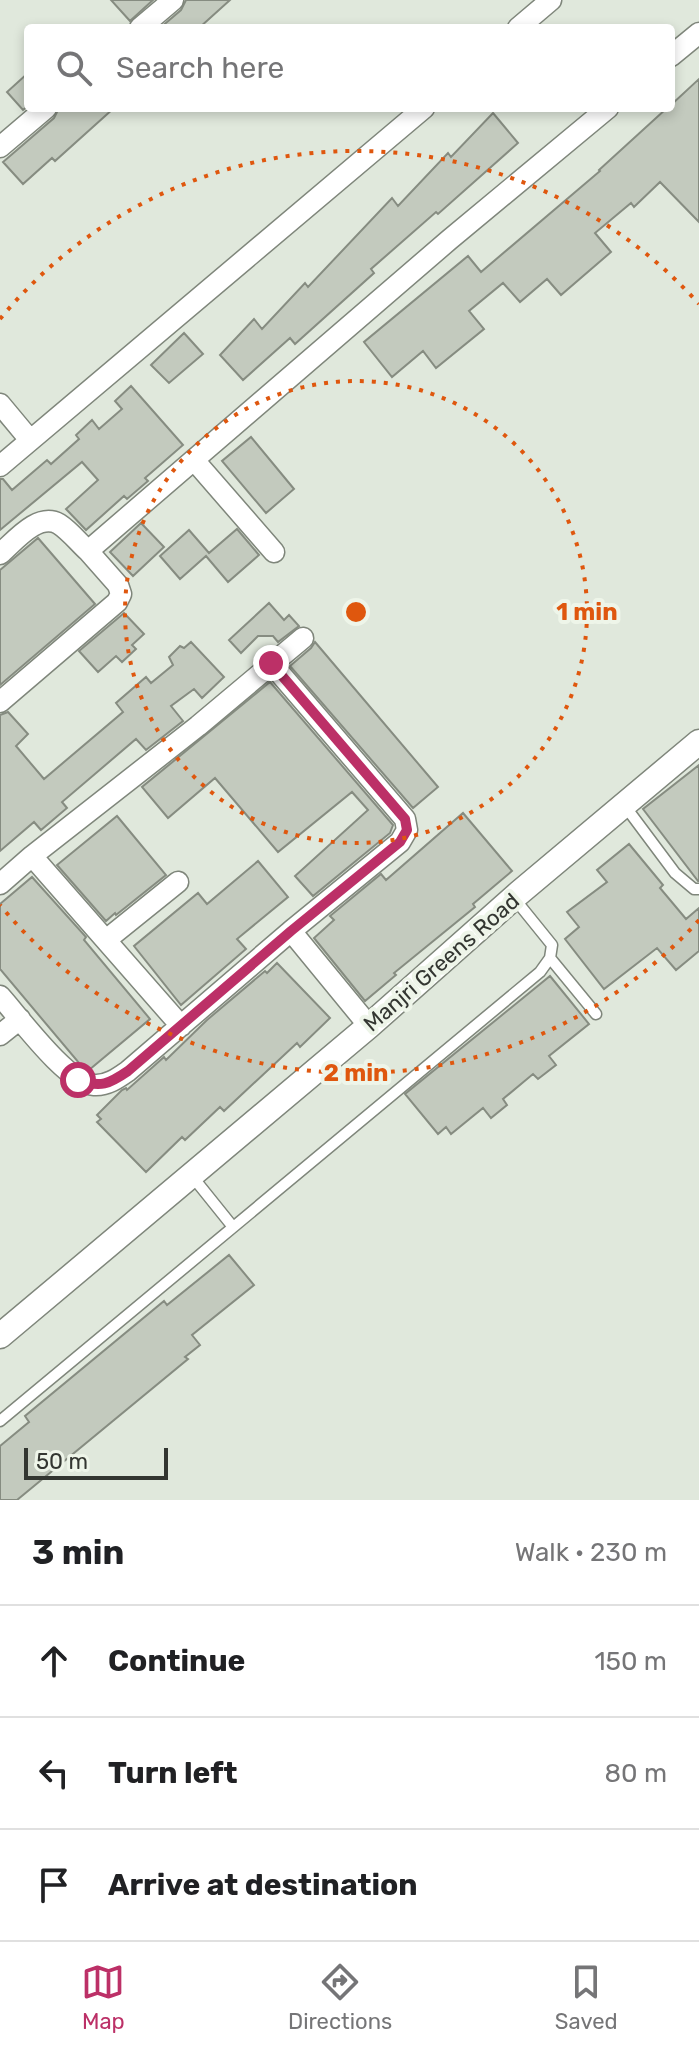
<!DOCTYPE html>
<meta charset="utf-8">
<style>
body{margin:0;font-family:Rubik,sans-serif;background:#f6f6f6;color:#202124}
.scale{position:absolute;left:24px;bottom:20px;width:144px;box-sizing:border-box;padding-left:8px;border:4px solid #333631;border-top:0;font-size:22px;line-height:28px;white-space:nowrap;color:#333631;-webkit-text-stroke:6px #eef5e9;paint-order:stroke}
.stop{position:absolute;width:24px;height:24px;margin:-18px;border:6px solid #bc3067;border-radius:50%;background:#fff}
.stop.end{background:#bc3067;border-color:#fff;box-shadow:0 2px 8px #0008}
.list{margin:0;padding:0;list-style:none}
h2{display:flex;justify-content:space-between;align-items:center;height:104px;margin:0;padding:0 32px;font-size:34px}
h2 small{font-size:26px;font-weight:400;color:#757577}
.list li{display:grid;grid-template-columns:52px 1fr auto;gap:24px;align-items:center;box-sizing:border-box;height:112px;padding:0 32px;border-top:2px solid #e0e0e0}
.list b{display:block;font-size:30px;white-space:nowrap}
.list em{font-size:26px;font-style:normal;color:#757577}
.icon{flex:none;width:44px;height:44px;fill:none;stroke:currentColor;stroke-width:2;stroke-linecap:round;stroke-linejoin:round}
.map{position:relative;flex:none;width:699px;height:1500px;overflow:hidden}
.search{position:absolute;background:#fff;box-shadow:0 4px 12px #0003;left:24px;right:24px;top:24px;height:88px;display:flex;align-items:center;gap:20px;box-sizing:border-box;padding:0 28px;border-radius:8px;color:#757577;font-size:30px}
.sheet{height:440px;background:#fff}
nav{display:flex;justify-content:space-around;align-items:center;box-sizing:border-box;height:112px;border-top:2px solid #e0e0e0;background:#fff;font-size:22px;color:#757577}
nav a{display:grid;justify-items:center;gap:4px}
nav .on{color:#bc3067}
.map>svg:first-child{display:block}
</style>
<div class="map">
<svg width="699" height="1500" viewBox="0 0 699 1500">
<rect width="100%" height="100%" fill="#e0e8dc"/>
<path fill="#c3cabe" stroke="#868c81" stroke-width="2" d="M 111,0 L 153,0 L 130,21 Z
M 186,0 L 230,0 L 199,28 L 160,28 L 181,10 Z
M 28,73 L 28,106 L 23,110 L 7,92 Z
M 699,79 L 699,222 L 660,182 L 634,207 L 631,203 L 595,233 L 611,252 L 561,295 L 547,279 L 520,302 L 503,283 L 469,311 L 484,329 L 436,368 L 423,351 L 392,377 L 364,342 L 468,256 L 481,272 L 600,171 L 599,170 L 667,108 L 671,108 L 671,105 Z
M 59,108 L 114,108 L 55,161 L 52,158 L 23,184 L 3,162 L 54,118 Z
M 493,113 L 518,143 L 438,214 L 436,212 L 371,269 L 374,273 L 295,344 L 290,338 L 243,380 L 220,355 L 254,319 L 262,329 L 305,283 L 308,287 L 392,198 L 398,206 L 448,153 L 451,157 Z
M 184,333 L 203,354 L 169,383 L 151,365 Z
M 131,386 L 183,445 L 145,478 L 148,481 L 127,499 L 124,496 L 86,530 L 66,509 L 98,480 L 82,462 L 0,530 L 0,479 L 3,479 L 12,490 L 47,460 L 51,464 L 79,439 L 76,435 L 92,420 L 99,429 L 122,409 L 115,401 Z
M 251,437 L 294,489 L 266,513 L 222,461 Z
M 141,523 L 164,547 L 133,576 L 110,552 Z
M 237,529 L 259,555 L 228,582 L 206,556 L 180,579 L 160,556 L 189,530 L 209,553 Z
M 38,538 L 95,604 L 0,685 L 0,570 Z
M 269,603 L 284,620 L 289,615 L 299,626 L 278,642 L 273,636 L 258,636 L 241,653 L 229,640 Z
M 124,613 L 144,634 L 132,645 L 136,649 L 122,662 L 116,656 L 98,672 L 79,651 Z
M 191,642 L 224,677 L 202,698 L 194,689 L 171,706 L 183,721 L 146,750 L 136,739 L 62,802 L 67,808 L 41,830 L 34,822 L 0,851 L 0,715 L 8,712 L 28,734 L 16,746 L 44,779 L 123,712 L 116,703 L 146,677 L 151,683 L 173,665 L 169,657 L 180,646 L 184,648 Z
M 315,642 L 438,787 L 413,808 L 290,666 L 311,648 Z
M 270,682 L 393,825 L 390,833 L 313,896 L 295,876 L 368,810 L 352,792 L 278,852 L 215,778 L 168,818 L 142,787 Z
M 699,765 L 699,881 L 698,881 L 643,809 Z
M 463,813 L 512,871 L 473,904 L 475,907 L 394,973 L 396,975 L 365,1001 L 314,938 L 334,920 L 330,916 L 381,874 L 386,880 Z
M 117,816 L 166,875 L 116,915 L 115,913 L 106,921 L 57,865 Z
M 629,844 L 663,885 L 660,888 L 686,919 L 699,908 L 699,951 L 676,970 L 657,948 L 604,989 L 565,939 L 579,927 L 567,912 L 607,882 L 597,870 Z
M 258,861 L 288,897 L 237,939 L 246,949 L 181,1005 L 134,946 L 198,893 L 207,904 Z
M 32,877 L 86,937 L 84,940 L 150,1019 L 89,1070 L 79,1063 L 0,969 L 0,904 Z
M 277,963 L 330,1018 L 300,1047 L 297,1043 L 224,1111 L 220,1107 L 185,1140 L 182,1137 L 146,1172 L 97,1122 L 101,1119 L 97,1115 L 122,1090 L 126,1088 L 127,1090 L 164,1057 L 166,1060 L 207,1020 L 265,971 L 267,973 Z
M 550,976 L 589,1024 L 549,1056 L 556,1065 L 538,1079 L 533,1074 L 503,1099 L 507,1105 L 491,1118 L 483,1108 L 451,1134 L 446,1127 L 438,1134 L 405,1094 Z
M 229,1255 L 254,1285 L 192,1335 L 200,1345 L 185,1357 L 188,1359 L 17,1500 L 0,1500 L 0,1446 L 29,1422 L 25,1416 L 164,1301 L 167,1305 Z"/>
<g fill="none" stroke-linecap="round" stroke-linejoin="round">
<defs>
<path id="service" d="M 625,806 L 675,873 L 694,889 L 699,889
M 550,958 L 596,1014
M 192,1176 L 233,1227
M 0,1421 L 540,972 L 550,958 L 552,945 L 514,898"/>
<path id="minor" d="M 140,28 L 173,0
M 518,28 L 551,0
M 671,56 L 699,33
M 0,147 L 46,108
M 0,404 L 30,440
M 194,460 L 274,552
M 0,466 L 424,108
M 0,554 C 15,541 38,512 59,524 C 70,531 79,543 88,551 L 449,240 L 608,108
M 0,702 L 117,602 L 121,594 L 118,585 L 88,551
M 32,856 L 181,1026
M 0,884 L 32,856 L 198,726 L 303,638
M 291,931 L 369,1026
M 106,940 L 178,882
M 0,996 C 19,1017 67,1083 94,1085 C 107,1086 118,1078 128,1071 L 291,931 L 400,842 L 407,830 L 405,819 L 271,663
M 0,1035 L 20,1019"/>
<path id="tertiary" d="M 0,1336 L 369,1026 L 519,893 L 699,742"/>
</defs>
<use href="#service" stroke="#7f867b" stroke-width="13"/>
<use href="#minor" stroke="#7f867b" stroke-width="23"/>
<use href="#tertiary" stroke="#7f867b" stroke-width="27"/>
<use href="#service" stroke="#fff" stroke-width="10"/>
<use href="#minor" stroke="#fff" stroke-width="20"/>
<use href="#tertiary" stroke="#fff" stroke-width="24"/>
</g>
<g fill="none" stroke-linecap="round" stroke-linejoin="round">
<path stroke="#bc3067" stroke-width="10" d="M 78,1080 C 101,1088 109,1084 128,1071 L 291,931 L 400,842 L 407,830 L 405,819 L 271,663"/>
</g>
<g fill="none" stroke="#df570e" stroke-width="4" stroke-dasharray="4 8">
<circle cx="356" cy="612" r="231"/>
<path d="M699 920A461 461 0 0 1 0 905M0 319A461 461 0 0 1 699 304"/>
</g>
<g text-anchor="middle" stroke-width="8" stroke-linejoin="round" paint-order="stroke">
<g font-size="22" fill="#333631" stroke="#eef5e9">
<text transform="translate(441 962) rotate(-41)" y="8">Manjri Greens Road</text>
</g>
</g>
<circle cx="356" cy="612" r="12" fill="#df570e" stroke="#eef5e9" stroke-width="4"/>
<g font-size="24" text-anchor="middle" font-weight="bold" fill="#df570e" stroke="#eef5e9" stroke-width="8" stroke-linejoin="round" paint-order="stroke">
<text x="587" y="620">1 min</text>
<text x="356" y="1081">2 min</text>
</g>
</svg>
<div class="scale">50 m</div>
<div class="stop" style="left:78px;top:1080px"></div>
<div class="stop end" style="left:271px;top:663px"></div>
<div class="search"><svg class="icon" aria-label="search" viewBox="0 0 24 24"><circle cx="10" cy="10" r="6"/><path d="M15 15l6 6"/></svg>Search here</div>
</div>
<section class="sheet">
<h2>3 min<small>Walk · 230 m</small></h2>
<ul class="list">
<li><svg class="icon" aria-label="ahead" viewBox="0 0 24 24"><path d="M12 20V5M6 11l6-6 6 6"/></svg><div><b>Continue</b></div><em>150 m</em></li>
<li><svg class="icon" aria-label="left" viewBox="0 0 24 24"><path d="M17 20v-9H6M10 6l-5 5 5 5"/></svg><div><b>Turn left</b></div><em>80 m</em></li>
<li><svg class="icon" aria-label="arrive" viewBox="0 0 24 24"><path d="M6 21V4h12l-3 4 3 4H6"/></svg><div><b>Arrive at destination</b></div></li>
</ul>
</section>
<nav>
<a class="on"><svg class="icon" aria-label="map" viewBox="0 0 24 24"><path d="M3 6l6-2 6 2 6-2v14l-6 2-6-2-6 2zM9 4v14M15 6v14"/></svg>Map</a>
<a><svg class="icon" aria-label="directions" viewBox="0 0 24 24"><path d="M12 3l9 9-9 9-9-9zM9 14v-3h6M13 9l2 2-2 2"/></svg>Directions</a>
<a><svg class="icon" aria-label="saved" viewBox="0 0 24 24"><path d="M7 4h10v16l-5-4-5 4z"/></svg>Saved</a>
</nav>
